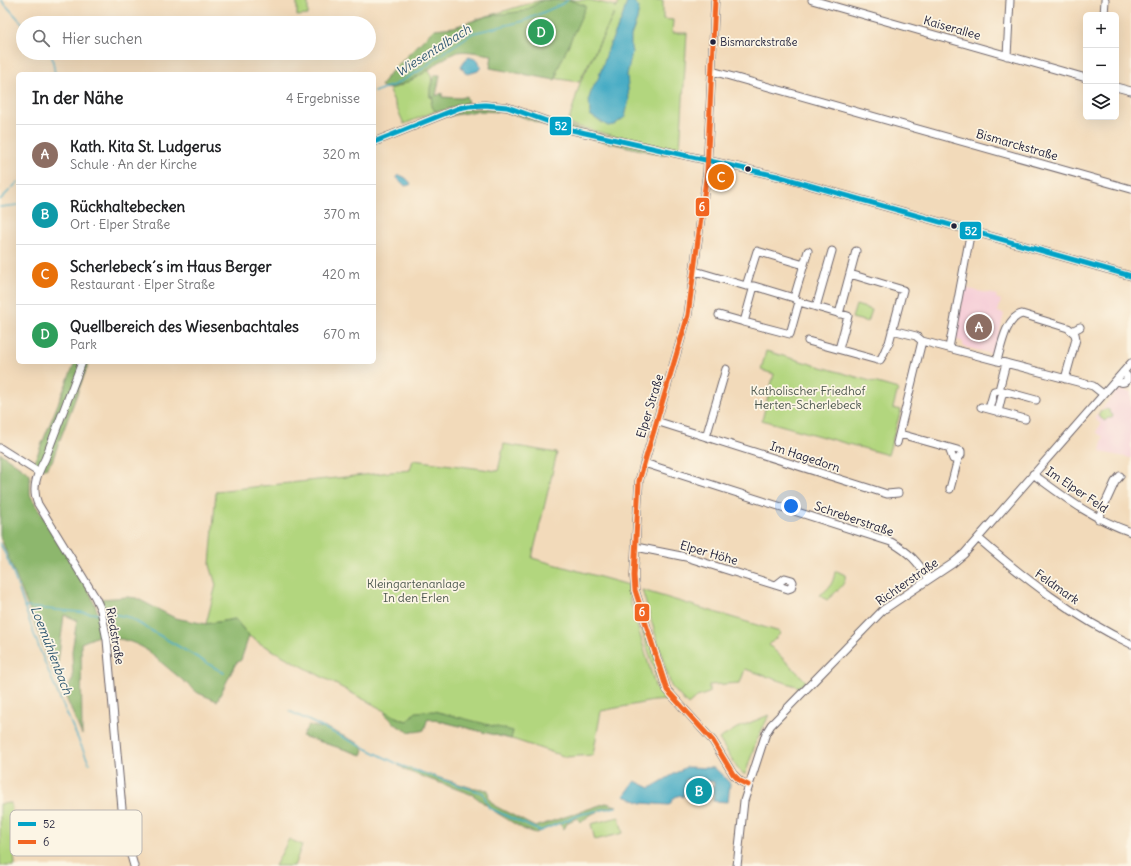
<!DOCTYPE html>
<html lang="de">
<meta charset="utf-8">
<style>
body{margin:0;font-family:Delius,sans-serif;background:#f2f2f2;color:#202124}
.controls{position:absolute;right:12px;top:12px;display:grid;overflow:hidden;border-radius:6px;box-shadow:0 4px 16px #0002}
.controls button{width:36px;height:36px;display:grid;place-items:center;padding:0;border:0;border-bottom:1px solid #e0e0e0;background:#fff;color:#202124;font:20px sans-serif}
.you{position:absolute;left:791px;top:506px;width:14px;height:14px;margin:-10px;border:3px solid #fff;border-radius:50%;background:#1a73e8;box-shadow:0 0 0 6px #1a73e833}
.badge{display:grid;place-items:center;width:26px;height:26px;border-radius:50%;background:#b45309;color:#fff;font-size:13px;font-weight:700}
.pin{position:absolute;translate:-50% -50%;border:2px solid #fff;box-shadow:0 1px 4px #0006}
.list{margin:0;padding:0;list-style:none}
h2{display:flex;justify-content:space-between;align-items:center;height:52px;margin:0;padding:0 16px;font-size:17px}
h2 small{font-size:13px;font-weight:400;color:#757577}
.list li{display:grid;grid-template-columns:26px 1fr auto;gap:12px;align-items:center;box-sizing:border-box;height:60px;padding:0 16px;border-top:1px solid #e0e0e0}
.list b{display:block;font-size:15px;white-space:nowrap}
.list p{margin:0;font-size:13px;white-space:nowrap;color:#757577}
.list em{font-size:13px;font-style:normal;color:#757577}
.icon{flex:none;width:22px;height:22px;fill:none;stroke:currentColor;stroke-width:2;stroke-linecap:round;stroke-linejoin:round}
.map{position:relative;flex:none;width:1131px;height:866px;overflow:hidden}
.search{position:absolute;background:#fff;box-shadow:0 4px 16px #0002;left:16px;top:16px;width:360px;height:44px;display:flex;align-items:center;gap:10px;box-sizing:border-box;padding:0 14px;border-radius:22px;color:#757577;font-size:15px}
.panel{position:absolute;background:#fff;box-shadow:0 4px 16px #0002;left:16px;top:72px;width:360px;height:292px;border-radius:6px}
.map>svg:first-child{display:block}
</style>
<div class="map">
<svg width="1131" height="866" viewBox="0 0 1131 866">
<rect width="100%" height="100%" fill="#fcf5e5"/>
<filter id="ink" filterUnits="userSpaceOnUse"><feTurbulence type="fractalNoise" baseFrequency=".025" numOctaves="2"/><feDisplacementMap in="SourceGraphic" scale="8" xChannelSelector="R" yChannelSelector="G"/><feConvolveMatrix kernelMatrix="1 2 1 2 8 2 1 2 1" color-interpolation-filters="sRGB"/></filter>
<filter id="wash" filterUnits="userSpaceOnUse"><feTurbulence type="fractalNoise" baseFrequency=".012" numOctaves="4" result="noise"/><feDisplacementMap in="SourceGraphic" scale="16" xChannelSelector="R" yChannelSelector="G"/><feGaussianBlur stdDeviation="0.9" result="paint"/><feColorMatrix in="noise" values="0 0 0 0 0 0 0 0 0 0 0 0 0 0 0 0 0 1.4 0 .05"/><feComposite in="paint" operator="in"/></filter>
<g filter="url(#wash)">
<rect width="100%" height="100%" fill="#f2daba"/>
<path fill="#f6cfd8" d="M 964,288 L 997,295 L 996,298 L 1001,300 L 998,312 L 1004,314 L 994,354 L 964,347 L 963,345 L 963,342 L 955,339 Z
M 1118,390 L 1131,392 L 1131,458 L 1100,452 L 1103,437 L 1096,432 L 1101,424 L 1094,418 Z"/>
<path fill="#b2d67e" stroke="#6a7c5c" d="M 297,0 L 308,0 L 308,15 L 297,16 Z
M 541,0 L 589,0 L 616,6 L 616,9 L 619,0 L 663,0 L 663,19 L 673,20 L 672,33 L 687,33 L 680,150 L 630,140 L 568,124 L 580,83 L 614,14 L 579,82 L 527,74 L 474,20 Z
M 429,70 C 434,79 430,87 430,97 L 433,97 L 431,105 L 436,111 L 404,124 L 392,97 L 390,89 L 400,86 Z
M 856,305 L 872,310 L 868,322 L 852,318 Z
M 766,351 L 898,389 L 893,408 L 901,410 L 888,455 L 762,420 L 774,374 L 761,370 Z
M 1105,409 L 1108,409 L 1111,414 L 1113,415 L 1112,418 L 1108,418 L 1105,421 L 1098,416 L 1101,411 Z
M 504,444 L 557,453 L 532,558 L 629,585 L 630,601 L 656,689 L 669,700 L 653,701 L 601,711 L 593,755 L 566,757 L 515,740 L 413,714 L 407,721 L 400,719 L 261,644 L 249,636 L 235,619 L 206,624 L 216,585 L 210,565 L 216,491 L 410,470 L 413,460 L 498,471 Z
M 837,571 L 845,575 C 847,585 834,593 827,600 L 820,595 C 830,588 833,583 835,572 Z
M 632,575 L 663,686 L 660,689 L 635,608 L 633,598 Z
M 642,590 L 780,632 L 781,633 L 769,645 L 806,681 L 799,687 L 745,669 L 740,683 L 709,685 L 709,693 L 697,697 L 688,705 L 671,686 Z
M 769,715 L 756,742 L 745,775 L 737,768 L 719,739 L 737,728 Z
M 11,803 L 15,866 L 0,866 L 0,804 Z
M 619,817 L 623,833 L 595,840 L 591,824 Z
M 289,839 L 302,845 L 294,866 L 275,866 Z"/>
<path fill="#8db76d" stroke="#586c54" d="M 543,0 L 570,0 L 586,6 L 556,73 L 558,73 L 555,80 L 490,68 L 492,55 C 482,54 468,50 458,52 C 447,55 437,64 428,70 C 417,78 402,85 389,89 L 381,86 L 387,76 L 434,29 L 454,27 L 488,16 L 524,11 Z
M 434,75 L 440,75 L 436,96 L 442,93 L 442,97 L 461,98 L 466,96 L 468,103 C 460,105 442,112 435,111 L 431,105 L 433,97 L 430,97 L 430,88 Z
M 501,108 L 665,152 L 664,155 L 565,133 L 520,116 L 504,112 L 477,111 L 449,116 L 450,114 L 463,109 Z
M 75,362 L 89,362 L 52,461 L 46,469 L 34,463 Z
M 0,453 L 30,474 L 30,495 L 91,595 L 100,618 L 103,634 L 81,643 L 82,735 L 65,695 L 73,678 L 72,651 L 77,620 L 64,615 L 56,678 L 0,536 Z
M 127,597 L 136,598 L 175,618 L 206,624 L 235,619 L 249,636 L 241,660 L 236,663 L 217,701 L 198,693 L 144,648 C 133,642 121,638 109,638 L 101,599 Z
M 385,711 L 400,719 L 407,721 L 416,712 L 434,711 L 513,731 L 511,739 L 428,718 L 424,730 C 406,736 397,726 385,714 Z
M 308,726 L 327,728 L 358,743 L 364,750 L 362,755 L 302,736 Z
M 398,765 L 469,787 L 488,790 L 489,799 L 495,806 L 535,827 L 606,803 L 617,806 C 604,808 589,813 581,823 L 577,818 L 568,822 L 564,829 L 559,823 L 536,833 L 525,830 L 497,813 L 473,795 L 407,771 Z"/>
<path fill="#46acc5" stroke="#346780" d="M 633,0 L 639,8 L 637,20 L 631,36 L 631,48 L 632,52 L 627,75 L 629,100 L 625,117 L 614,125 L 608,126 L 601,122 L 590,115 L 589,98 L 592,89 L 598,79 L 610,44 L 621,21 L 627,2 Z
M 469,57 L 478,60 L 481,67 L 478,71 L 468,74 L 465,73 L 461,66 L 465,60 Z
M 398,175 C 404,176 408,179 411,184 L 410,185 L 405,186 L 397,178 L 397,176 Z
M 686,767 L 715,768 L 730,783 L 728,802 L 713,801 L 714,782 L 686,779 L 683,797 L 680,795 L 675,797 L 669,805 L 642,803 L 624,796 L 635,781 L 650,788 Z"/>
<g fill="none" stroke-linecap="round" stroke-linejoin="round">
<path stroke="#46acc5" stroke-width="1.5" d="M 1,0 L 23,24
M 49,53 L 52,56 L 55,74
M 374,92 L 394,85 L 424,68 L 434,59 L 473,33 L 524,21 L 562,4 L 568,0
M 0,200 L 18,182
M 0,207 L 18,205
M 0,543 C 16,574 24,609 37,642 C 52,683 71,723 89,763
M 24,607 L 100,614
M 103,613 L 108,613 L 128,617 L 224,673
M 289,711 L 402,766 L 483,793 L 489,808 L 540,831 L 582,814 L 616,807"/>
</g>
</g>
<g filter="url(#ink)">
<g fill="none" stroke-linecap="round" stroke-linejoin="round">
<defs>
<path id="minor" d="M 715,0 L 707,172 L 688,315 L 639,481 L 634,576 L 635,590 L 667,690 L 713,741 L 733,774 L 740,781 L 748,785
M 812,0 L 1086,78
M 1104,15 L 1105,0
M 1007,56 L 1010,0
M 712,71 L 1131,189
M 1116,87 L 1131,91
M 374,142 L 459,108 L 469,106 L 485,105 L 507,107 L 572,130 L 777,176 L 1131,276
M 695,271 L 746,286 L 754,286 L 794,298 L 799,302 L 848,316 L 839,349
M 746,286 L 757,251 L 804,265
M 754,286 L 744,322 L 790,334 L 799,302
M 794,298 L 808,251
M 816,307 L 832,251
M 839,314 L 856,251
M 719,315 L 744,322
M 892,330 L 916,336 L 922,341 L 1093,386 L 1103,394
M 1072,331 L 1080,327
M 808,341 L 877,360 L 880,360 C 884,355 885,348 889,343 L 903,290 L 850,274
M 949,348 L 971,230
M 997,361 C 1001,347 1006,317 1022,314 L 1068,328 L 1075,334 L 1076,339 L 1065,379
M 82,362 L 45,459 C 37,474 31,489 38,504 L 95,597 L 101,610 L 107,640 L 124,831 L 134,866
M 1116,380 C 1120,383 1123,384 1127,380 L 1127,376 L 1123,372
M 999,390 L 1036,400
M 981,407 L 1025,419
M 989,409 L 994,391 L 999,390 L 1006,363
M 998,412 L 1003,391
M 656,421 L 887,494 L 898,493
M 900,434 L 961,451 L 961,455 L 958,459 L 950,489
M 706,437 L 726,369
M 897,443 L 922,341
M 0,448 L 38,472
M 949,448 L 953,459 L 958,459
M 644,463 L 891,542 C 910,553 917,561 929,579
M 1033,474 C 1067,499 1091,518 1131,532
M 1098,519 L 1115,482 L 1120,476
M 978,538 C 1025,579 1074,617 1131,644
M 636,547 L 686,557 L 788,589 L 791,588 L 793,582 L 792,580 L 785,578 L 776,585
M 737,866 L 744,801 L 766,733 L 771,725 L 883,610 L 952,564 L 964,554 L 1131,363"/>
</defs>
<use href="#minor" stroke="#6b6267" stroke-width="9"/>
<use href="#minor" stroke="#fff" stroke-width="7"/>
<defs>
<path id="bus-1" d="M 374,142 L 459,108 L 469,106 L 485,105 L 507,107 L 572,130 L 777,176 L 1131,276"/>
<path id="bus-2" d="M 715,0 L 707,172 L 688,315 L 639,481 L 634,576 L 635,590 L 667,690 L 713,741 L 733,774 L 740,781 L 748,785"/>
</defs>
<use href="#bus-1" stroke="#fcf5e5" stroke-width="8"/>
<use href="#bus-2" stroke="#fcf5e5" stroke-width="8"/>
<use href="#bus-1" stroke="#02a2c7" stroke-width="5"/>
<use href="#bus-2" stroke="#f26522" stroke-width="5"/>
</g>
</g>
<g fill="#22223b" stroke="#fcf5e5" stroke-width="1.5">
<circle cx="713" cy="42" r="3.5"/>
<circle cx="748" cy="169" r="3.5"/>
<circle cx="954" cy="226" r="3.5"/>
</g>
<g text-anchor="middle" stroke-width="3.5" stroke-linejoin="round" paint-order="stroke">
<g font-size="11" fill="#22223b" stroke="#fcf5e5" text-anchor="start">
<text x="720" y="46">Bismarckstraße</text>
</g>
<g font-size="12" fill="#22223b" stroke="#fcf5e5">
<text transform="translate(952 28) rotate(16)" y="4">Kaiserallee</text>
<text transform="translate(1017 145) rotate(16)" y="4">Bismarckstraße</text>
<text transform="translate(650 406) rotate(-73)" y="4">Elper Straße</text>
<text transform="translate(805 457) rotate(18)" y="4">Im Hagedorn</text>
<text transform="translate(1077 490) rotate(34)" y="4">Im Elper Feld</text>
<text transform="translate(854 519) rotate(19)" y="4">Schreberstraße</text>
<text transform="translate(709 553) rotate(16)" y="4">Elper Höhe</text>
<text transform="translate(907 582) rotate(-35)" y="4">Richterstraße</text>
<text transform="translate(1057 587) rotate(35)" y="4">Feldmark</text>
<text transform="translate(115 636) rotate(80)" y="4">Riedstraße</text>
</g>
<g font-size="12" fill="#4d584f" stroke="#fcf5e5">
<text x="808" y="395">Katholischer Friedhof<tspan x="808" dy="14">Herten-Scherlebeck</tspan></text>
<text x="416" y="588">Kleingartenanlage<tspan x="416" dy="14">In den Erlen</tspan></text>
</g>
<g font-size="13" font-style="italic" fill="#305972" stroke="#fcf5e5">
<text transform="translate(433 50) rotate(-32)" y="5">Wiesentalbach</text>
<text transform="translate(52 650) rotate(69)" y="5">Loemühlenbach</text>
</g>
</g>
<rect x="10" y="810" width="132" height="46" rx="6" fill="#fcf5e5" stroke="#bbb6b2" stroke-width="1"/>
<rect x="18" y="822" width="18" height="4" fill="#02a2c7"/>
<rect x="18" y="840" width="18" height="4" fill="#f26522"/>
<g font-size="11" fill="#22223b">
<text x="43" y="828">52</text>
<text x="43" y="846">6</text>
</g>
<g stroke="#fcf5e5" stroke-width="1.5">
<rect x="549" y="116" width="23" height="20" rx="4" fill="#02a2c7"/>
<rect x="695" y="197" width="15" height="20" rx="4" fill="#f26522"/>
<rect x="959" y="221" width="23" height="19" rx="4" fill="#02a2c7"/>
<rect x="634" y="603" width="16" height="19" rx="4" fill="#f26522"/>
</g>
<g font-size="11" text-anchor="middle" font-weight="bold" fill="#fff">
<text x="561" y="130">52</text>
<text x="702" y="211">6</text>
<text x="971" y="235">52</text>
<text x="642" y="616">6</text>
</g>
</svg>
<div class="controls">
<button>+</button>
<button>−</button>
<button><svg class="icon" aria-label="layers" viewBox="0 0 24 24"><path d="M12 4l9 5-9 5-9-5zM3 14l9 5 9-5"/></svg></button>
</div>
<div class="you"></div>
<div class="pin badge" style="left:979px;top:327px;background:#8d6e63">A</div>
<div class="pin badge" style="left:699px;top:791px;background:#0f9aa8">B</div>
<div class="pin badge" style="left:721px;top:177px;background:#e8710a">C</div>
<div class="pin badge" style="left:541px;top:32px;background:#2e9e5b">D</div>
<div class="search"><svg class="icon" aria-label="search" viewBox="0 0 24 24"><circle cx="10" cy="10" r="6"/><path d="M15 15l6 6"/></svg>Hier suchen</div>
<section class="panel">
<h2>In der Nähe<small>4 Ergebnisse</small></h2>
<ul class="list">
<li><span class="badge" style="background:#8d6e63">A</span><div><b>Kath. Kita St. Ludgerus</b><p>Schule · An der Kirche</p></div><em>320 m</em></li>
<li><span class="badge" style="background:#0f9aa8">B</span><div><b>Rückhaltebecken</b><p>Ort · Elper Straße</p></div><em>370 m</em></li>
<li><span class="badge" style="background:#e8710a">C</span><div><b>Scherlebeck´s im Haus Berger</b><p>Restaurant · Elper Straße</p></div><em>420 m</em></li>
<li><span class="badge" style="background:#2e9e5b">D</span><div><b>Quellbereich des Wiesenbachtales</b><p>Park</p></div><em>670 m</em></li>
</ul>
</section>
</div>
